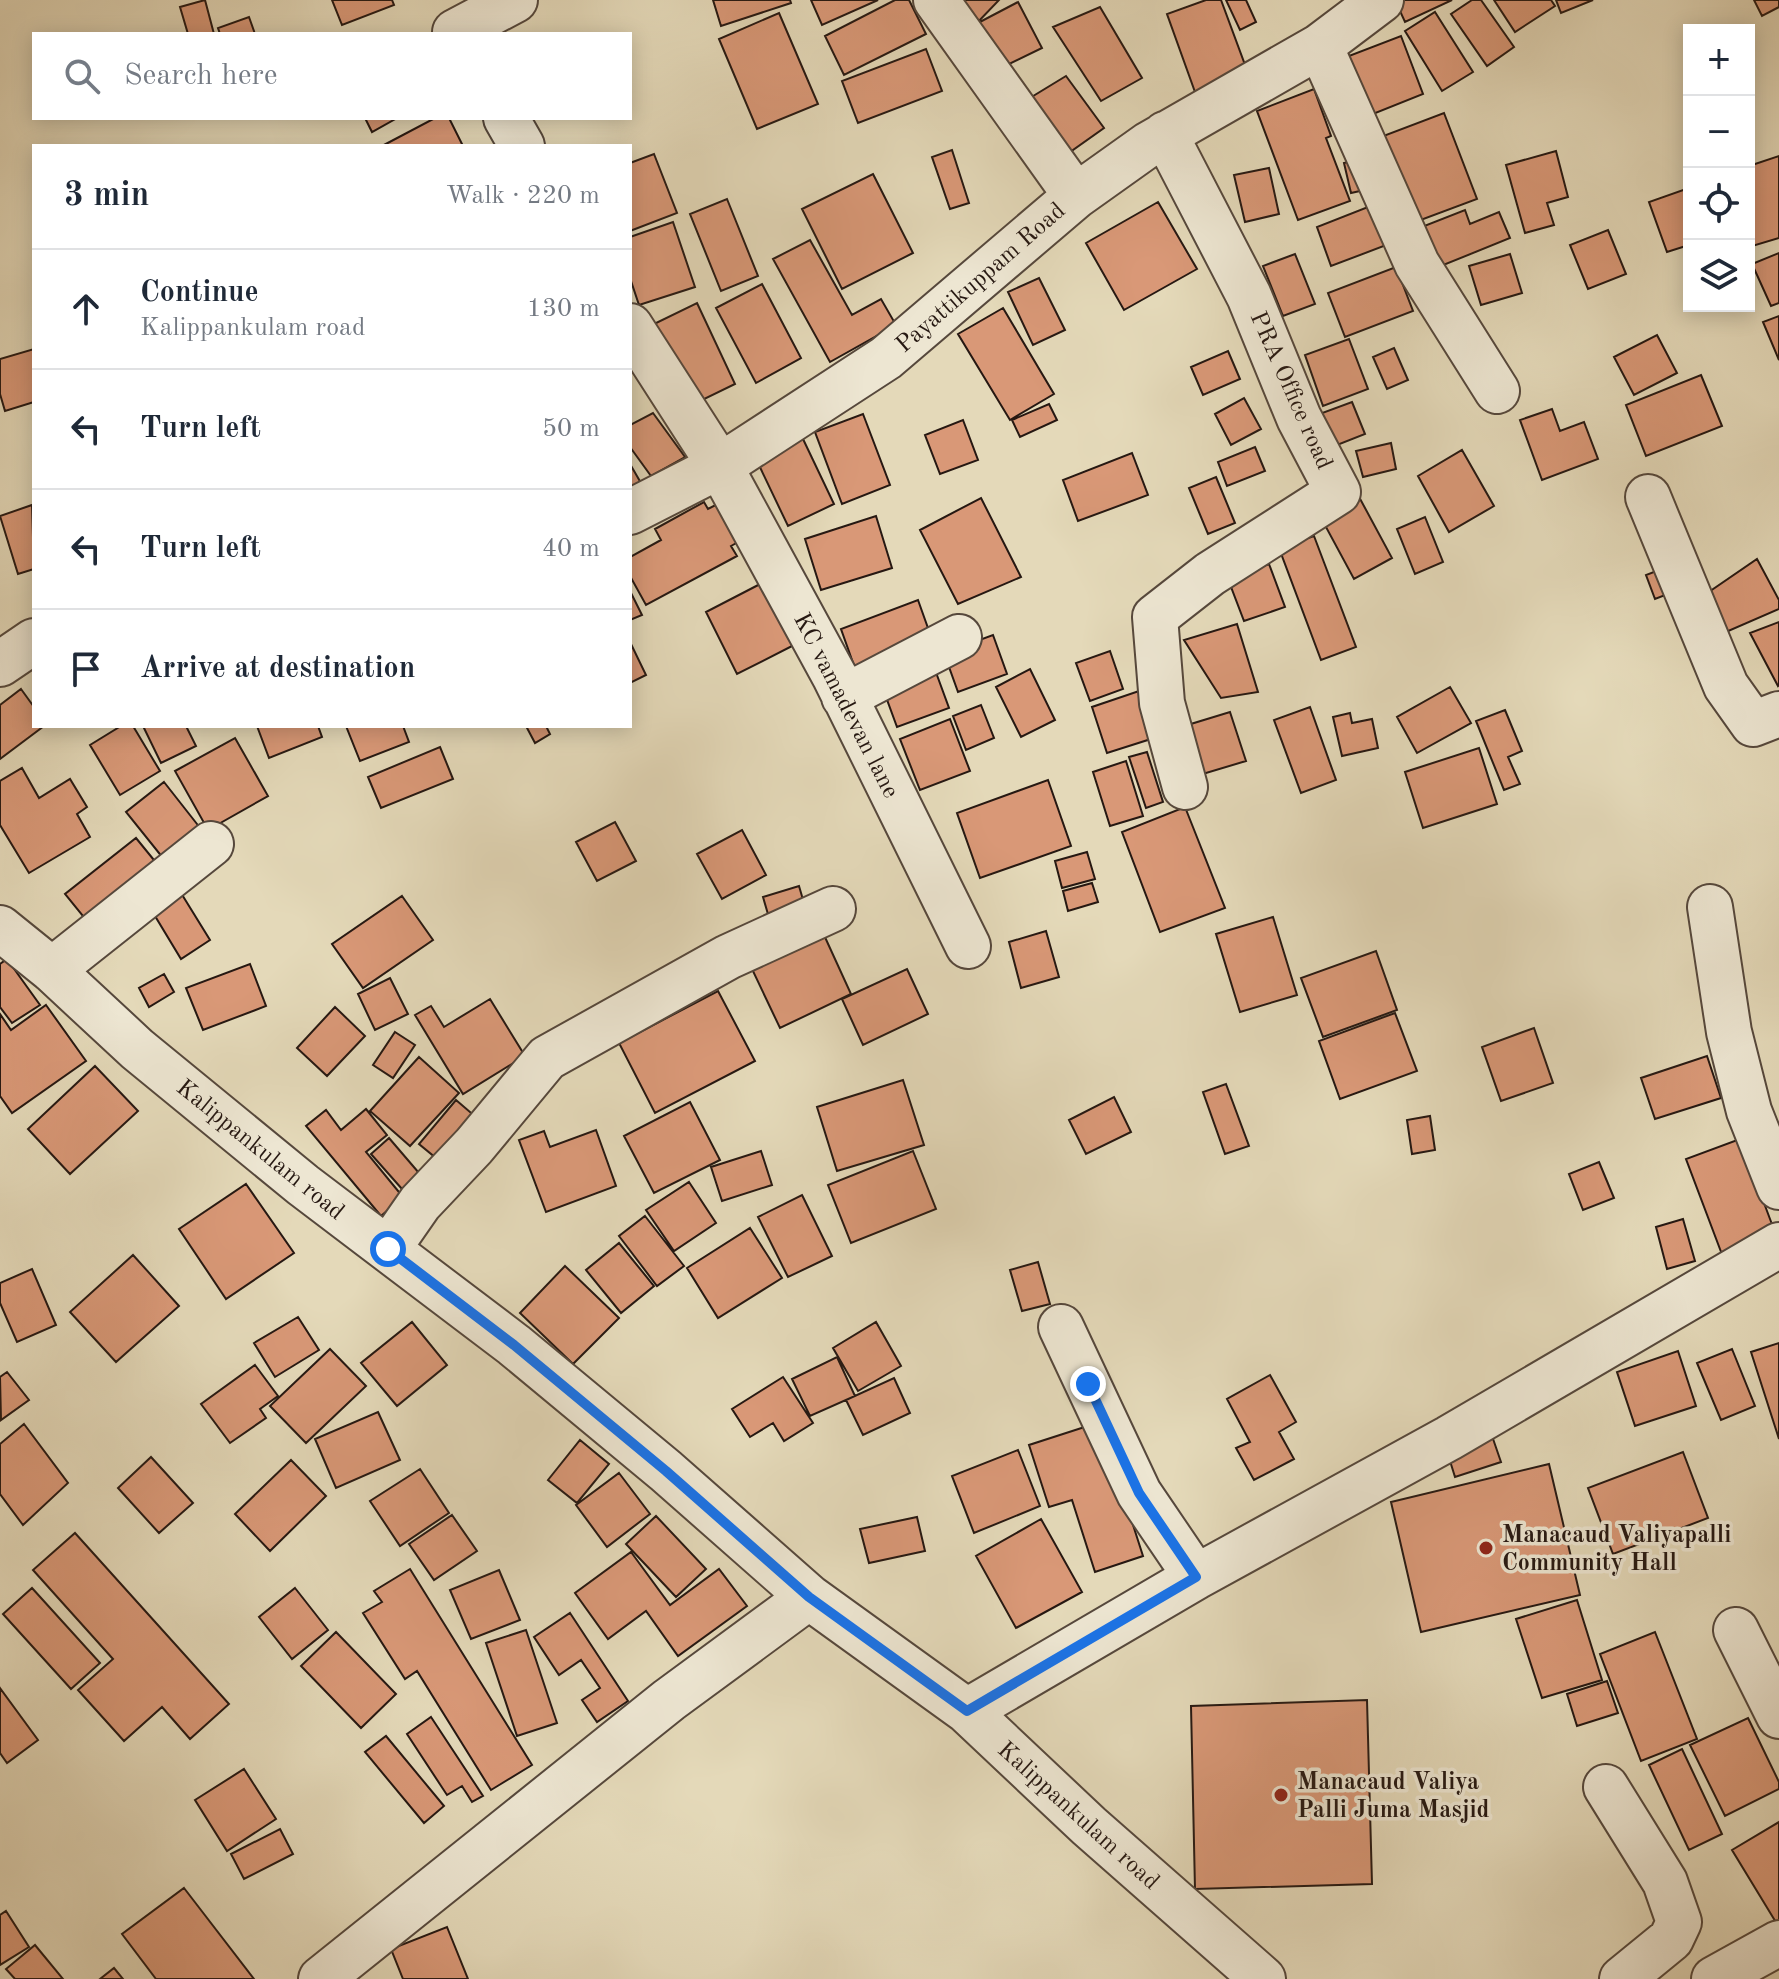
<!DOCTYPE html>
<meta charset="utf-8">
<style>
body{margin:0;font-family:"Old Standard TT",serif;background:#f2f2f3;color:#1f2937}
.controls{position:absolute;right:24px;top:24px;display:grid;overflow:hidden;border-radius:0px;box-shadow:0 4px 20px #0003}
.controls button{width:72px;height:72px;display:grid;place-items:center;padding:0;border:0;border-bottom:2px solid #e0e1e3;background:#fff;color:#1f2937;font:40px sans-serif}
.stop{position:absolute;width:24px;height:24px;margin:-18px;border:6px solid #1a73e8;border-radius:50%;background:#fff}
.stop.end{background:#1a73e8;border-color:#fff;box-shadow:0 2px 8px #0008}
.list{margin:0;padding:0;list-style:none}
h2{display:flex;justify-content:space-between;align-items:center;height:104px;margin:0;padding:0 32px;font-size:34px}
h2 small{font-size:26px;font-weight:400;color:#747a83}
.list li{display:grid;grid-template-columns:52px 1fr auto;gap:24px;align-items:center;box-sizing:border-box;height:120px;padding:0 32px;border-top:2px solid #e0e1e3}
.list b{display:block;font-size:30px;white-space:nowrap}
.list p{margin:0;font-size:26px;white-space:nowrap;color:#747a83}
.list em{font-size:26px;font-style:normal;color:#747a83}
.icon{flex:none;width:44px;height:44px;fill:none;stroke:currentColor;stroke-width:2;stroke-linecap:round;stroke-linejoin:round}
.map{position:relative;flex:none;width:1779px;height:1979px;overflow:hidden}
.search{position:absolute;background:#fff;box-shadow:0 4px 20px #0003;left:32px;top:32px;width:600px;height:88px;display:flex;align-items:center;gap:20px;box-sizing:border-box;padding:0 28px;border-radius:0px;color:#747a83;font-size:30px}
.panel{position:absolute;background:#fff;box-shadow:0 4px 20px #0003;left:32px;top:144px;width:600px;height:584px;border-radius:0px}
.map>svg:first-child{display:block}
</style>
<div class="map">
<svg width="1779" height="1979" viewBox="0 0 1779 1979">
<rect width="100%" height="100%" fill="#e4d9b9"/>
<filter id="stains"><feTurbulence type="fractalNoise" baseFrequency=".0025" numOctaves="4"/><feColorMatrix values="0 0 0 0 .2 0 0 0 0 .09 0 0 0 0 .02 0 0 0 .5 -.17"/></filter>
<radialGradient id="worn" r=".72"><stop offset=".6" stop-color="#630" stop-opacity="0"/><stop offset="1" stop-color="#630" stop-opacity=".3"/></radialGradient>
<path fill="#d99877" stroke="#261812" stroke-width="2" d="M 205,0 L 214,34 L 188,34 L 180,7 Z
M 332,0 L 392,0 L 394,5 L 342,25 Z
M 713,0 L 790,0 L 791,3 L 721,26 Z
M 811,0 L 878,0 L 822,25 Z
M 895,0 L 909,0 L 926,34 L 844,75 L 825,36 Z
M 954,0 L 999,0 L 976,24 Z
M 1206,0 L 1221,0 L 1248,73 L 1195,92 L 1167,14 Z
M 1226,0 L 1246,0 L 1256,22 L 1240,30 Z
M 1395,0 L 1452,0 L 1405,22 Z
M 1472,0 L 1481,0 L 1514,47 L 1487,66 L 1451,14 Z
M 1494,0 L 1551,0 L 1555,6 L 1515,32 Z
M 1556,0 L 1593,0 L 1561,13 Z
M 1754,0 L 1779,0 L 1779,7 L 1762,16 Z
M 1018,2 L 1042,48 L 999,69 L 976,24 Z
M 1100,7 L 1142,78 L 1101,101 L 1053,27 Z
M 1435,12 L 1473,72 L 1442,91 L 1405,31 Z
M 779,13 L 818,104 L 757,129 L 719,39 Z
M 249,17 L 255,34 L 220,34 L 218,28 Z
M 1401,36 L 1423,94 L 1363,118 L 1341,59 Z
M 926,49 L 942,91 L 858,123 L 842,81 Z
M 1066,76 L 1104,128 L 1063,157 L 1025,101 Z
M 1314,89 L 1331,136 L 1326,138 L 1350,201 L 1298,220 L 1257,111 Z
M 1444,113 L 1477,199 L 1410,224 L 1378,138 Z
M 365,118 L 397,118 L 372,132 Z
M 435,118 L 449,118 L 463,146 L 382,146 Z
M 952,150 L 969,203 L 950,209 L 932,157 Z
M 1556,151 L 1568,197 L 1547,203 L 1554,225 L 1525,233 L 1506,165 Z
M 654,154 L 677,213 L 630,231 L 630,163 Z
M 1779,156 L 1779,238 L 1749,247 L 1749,166 Z
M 1362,159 L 1369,189 L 1351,193 L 1344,163 Z
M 1269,168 L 1279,214 L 1245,222 L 1234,175 Z
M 873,174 L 913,253 L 842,289 L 802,209 Z
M 1686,189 L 1689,199 L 1689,245 L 1667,252 L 1649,202 Z
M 727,199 L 758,276 L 721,291 L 690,214 Z
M 1158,202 L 1197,269 L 1124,310 L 1086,243 Z
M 1373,205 L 1389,244 L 1331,266 L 1317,227 Z
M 1465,210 L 1470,224 L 1499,212 L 1510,238 L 1431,270 L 1414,230 Z
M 673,222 L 695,287 L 639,305 L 630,278 L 630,237 Z
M 1608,230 L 1626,274 L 1588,289 L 1570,245 Z
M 810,240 L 852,315 L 881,299 L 896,325 L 830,362 L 773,259 Z
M 1779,253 L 1779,303 L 1771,306 L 1752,264 Z
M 1295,254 L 1315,304 L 1283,316 L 1263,266 Z
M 1510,254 L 1522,293 L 1481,305 L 1469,266 Z
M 1396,267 L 1413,311 L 1345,337 L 1328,293 Z
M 1039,278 L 1065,330 L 1033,345 L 1008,292 Z
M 762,284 L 801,358 L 756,383 L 716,308 Z
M 697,303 L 735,384 L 692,405 L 654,324 Z
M 1003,308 L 1054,394 L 1010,420 L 958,334 Z
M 1779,316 L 1779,360 L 1763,322 Z
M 1657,335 L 1677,373 L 1634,395 L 1614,357 Z
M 1349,339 L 1368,389 L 1323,406 L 1305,355 Z
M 1394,348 L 1408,380 L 1387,389 L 1373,357 Z
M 34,349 L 34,402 L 5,411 L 0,394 L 0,359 Z
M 1228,351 L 1240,379 L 1203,395 L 1191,367 Z
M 1701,375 L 1722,426 L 1646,456 L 1626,405 Z
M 1244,398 L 1261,429 L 1231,445 L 1215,414 Z
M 1352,402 L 1365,434 L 1327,449 L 1314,416 Z
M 1049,404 L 1057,420 L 1020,437 L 1012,420 Z
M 1552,409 L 1560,431 L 1584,422 L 1598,459 L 1542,480 L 1520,420 Z
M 653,413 L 685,457 L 651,476 L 630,447 L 630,425 Z
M 863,414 L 890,485 L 842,504 L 815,432 Z
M 963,420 L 978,460 L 940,474 L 925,435 Z
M 803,439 L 834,504 L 788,526 L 757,461 Z
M 1391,443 L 1396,469 L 1363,477 L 1356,451 Z
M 1255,447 L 1265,471 L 1227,486 L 1218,462 Z
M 1462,450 L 1494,506 L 1449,532 L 1418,476 Z
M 1132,453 L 1148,495 L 1078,521 L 1063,480 Z
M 630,464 L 645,490 L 630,499 Z
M 1216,477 L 1235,523 L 1208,534 L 1189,488 Z
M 735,495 L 756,532 L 731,546 L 737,556 L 646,605 L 630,576 L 630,557 L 661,540 L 655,529 L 704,502 L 708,509 Z
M 1358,495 L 1392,558 L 1354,579 L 1320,516 Z
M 981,498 L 1021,577 L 958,604 L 920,530 Z
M 32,505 L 34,569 L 18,574 L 0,516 Z
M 876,516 L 892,568 L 821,590 L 805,539 Z
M 1425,517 L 1443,562 L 1415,574 L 1397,529 Z
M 1314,536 L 1356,647 L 1321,660 L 1279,548 Z
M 1757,559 L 1779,600 L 1779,609 L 1726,632 L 1703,596 Z
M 1677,563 L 1686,587 L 1655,599 L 1646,575 Z
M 1269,564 L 1285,607 L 1244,621 L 1228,579 Z
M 764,582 L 796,644 L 737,674 L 706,612 Z
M 630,591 L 642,615 L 630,620 Z
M 918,600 L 934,645 L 857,674 L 841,629 Z
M 1779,622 L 1779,685 L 1778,686 L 1750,633 Z
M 1237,624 L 1258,692 L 1221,698 L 1184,640 Z
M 993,635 L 1007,674 L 958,692 L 944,653 Z
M 630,642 L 646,675 L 630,683 Z
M 1110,651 L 1123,689 L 1090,701 L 1076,663 Z
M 934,667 L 949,708 L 897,727 L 882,686 Z
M 1030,669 L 1055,720 L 1021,737 L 996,687 Z
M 1450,687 L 1471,723 L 1417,753 L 1397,717 Z
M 21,689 L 34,707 L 34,726 L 44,726 L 0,759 L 0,705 Z
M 1139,691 L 1154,738 L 1107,753 L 1092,707 Z
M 981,705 L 994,738 L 966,750 L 953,716 Z
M 1310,707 L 1336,780 L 1301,793 L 1274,720 Z
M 1505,710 L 1522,751 L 1508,757 L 1520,784 L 1504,790 L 1476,721 Z
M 1230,712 L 1246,761 L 1196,776 L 1181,727 Z
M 1350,713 L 1352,723 L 1372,719 L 1378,748 L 1342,756 L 1333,717 Z
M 950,719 L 970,771 L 920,790 L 900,739 Z
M 121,726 L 133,726 L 160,771 L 120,795 L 90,745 Z
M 143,726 L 186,726 L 196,746 L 161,763 Z
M 257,726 L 318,726 L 322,737 L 269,758 Z
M 346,726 L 403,726 L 409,742 L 360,761 Z
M 526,726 L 546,726 L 550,734 L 535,743 Z
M 235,738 L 268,796 L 208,830 L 175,771 Z
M 440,747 L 453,779 L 381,808 L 368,777 Z
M 1479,748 L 1497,804 L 1423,828 L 1405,772 Z
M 1147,752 L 1163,802 L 1146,808 L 1129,757 Z
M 1126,761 L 1143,816 L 1110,826 L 1093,772 Z
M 22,768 L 39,798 L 70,779 L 87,807 L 77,814 L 90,837 L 29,873 L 0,825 L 0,781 Z
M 1048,780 L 1071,846 L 980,878 L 957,813 Z
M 164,782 L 208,838 L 171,868 L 126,812 Z
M 1185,807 L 1225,908 L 1160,932 L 1122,832 Z
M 615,822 L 636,861 L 597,881 L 576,842 Z
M 742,830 L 766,875 L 722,899 L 697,854 Z
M 136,838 L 167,876 L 91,926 L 65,894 Z
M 1087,852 L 1095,879 L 1062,888 L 1055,861 Z
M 1092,883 L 1098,902 L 1068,911 L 1063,891 Z
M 799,886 L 806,910 L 770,921 L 763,897 Z
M 181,893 L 210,940 L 181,959 L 152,911 Z
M 402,896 L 433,940 L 363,988 L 332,944 Z
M 1273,917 L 1297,995 L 1240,1012 L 1216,934 Z
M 1046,931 L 1059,977 L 1021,988 L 1009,942 Z
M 824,935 L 851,994 L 780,1028 L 752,969 Z
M 1376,951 L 1397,1010 L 1323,1037 L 1301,978 Z
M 7,959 L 40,1005 L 12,1023 L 0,1007 L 0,964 Z
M 250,964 L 266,1006 L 203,1030 L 186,988 Z
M 907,969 L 928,1014 L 863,1045 L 842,999 Z
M 164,974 L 174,992 L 149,1007 L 139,988 Z
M 390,978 L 408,1014 L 375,1030 L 358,994 Z
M 718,991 L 755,1061 L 655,1113 L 619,1043 Z
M 490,999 L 525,1056 L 463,1094 L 415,1015 L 431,1006 L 444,1027 Z
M 46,1005 L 86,1061 L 12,1113 L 0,1096 L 0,1014 L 11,1030 Z
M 335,1007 L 365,1036 L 327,1076 L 297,1048 Z
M 1395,1013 L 1417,1071 L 1340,1099 L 1319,1041 Z
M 1534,1028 L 1553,1083 L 1501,1101 L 1482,1047 Z
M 395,1032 L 415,1045 L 393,1078 L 373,1065 Z
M 1707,1056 L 1721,1098 L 1655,1119 L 1641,1078 Z
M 419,1057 L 459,1093 L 410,1146 L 370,1111 Z
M 95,1066 L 138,1111 L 70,1174 L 28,1129 Z
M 903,1080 L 924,1145 L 837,1171 L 817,1107 Z
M 1226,1084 L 1249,1146 L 1225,1154 L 1203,1092 Z
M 1114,1097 L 1131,1132 L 1086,1154 L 1069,1120 Z
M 456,1100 L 484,1124 L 447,1167 L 419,1144 Z
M 690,1102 L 720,1160 L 654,1193 L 624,1136 Z
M 366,1109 L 387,1135 L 366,1152 L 403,1197 L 381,1216 L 306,1126 L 326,1110 L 341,1130 Z
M 1430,1116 L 1435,1150 L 1412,1154 L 1407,1120 Z
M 596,1130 L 616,1186 L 546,1212 L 519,1140 L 544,1131 L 550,1147 Z
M 389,1138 L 419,1173 L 402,1189 L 371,1154 Z
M 1740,1139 L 1779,1243 L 1726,1265 L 1686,1159 Z
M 761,1151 L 772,1185 L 722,1201 L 711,1167 Z
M 913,1151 L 936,1209 L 851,1243 L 828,1185 Z
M 1599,1162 L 1614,1198 L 1583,1210 L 1569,1174 Z
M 689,1182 L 716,1223 L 674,1251 L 646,1210 Z
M 246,1184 L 294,1253 L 226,1299 L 179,1229 Z
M 802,1195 L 832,1256 L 788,1277 L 758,1217 Z
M 645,1216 L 684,1266 L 657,1286 L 619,1236 Z
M 1683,1219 L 1695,1261 L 1667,1269 L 1656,1227 Z
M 750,1228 L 782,1278 L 718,1318 L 687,1268 Z
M 619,1243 L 654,1286 L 621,1313 L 586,1270 Z
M 133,1255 L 179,1306 L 116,1362 L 70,1312 Z
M 1038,1262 L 1050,1304 L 1022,1311 L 1010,1270 Z
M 565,1266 L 619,1318 L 573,1364 L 520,1313 Z
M 32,1269 L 56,1325 L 17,1342 L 0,1303 L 0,1283 Z
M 298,1317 L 319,1350 L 275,1377 L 254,1343 Z
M 412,1322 L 447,1365 L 397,1406 L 361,1363 Z
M 876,1322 L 901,1366 L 858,1391 L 833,1348 Z
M 1779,1343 L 1779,1439 L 1751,1352 Z
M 330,1349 L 366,1386 L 306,1443 L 270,1406 Z
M 1732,1349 L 1755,1406 L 1721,1420 L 1697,1363 Z
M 1678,1351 L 1696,1406 L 1635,1426 L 1617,1372 Z
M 837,1357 L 855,1396 L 810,1416 L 792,1379 Z
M 255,1365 L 278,1396 L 260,1409 L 266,1418 L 230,1443 L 201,1404 Z
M 7,1372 L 29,1400 L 1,1420 L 0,1377 Z
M 1270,1375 L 1296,1422 L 1279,1432 L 1294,1459 L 1254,1480 L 1236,1448 L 1250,1442 L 1227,1399 Z
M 783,1377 L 813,1423 L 784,1441 L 773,1423 L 750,1437 L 732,1409 Z
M 894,1378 L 910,1413 L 863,1435 L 846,1400 Z
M 378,1412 L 400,1460 L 336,1488 L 315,1439 Z
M 1100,1422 L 1143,1556 L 1095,1572 L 1072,1500 L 1049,1507 L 1029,1445 Z
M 24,1424 L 68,1483 L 23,1525 L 0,1494 L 0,1444 Z
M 1491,1433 L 1501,1462 L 1455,1477 L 1446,1448 Z
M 580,1440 L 609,1464 L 577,1503 L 548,1480 Z
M 1018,1450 L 1040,1506 L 974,1533 L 952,1476 Z
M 1683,1452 L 1708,1518 L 1613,1554 L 1588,1488 Z
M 151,1457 L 193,1503 L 159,1533 L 118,1488 Z
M 291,1460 L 326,1496 L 270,1551 L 235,1514 Z
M 1549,1464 L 1580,1595 L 1421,1632 L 1391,1502 Z
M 420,1469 L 449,1513 L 400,1546 L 370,1501 Z
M 619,1473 L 650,1514 L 607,1547 L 576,1505 Z
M 452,1515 L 477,1551 L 434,1580 L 409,1544 Z
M 656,1516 L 706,1569 L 676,1597 L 626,1544 Z
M 917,1517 L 925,1551 L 869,1563 L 860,1529 Z
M 1041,1519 L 1082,1592 L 1016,1628 L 976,1556 Z
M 75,1533 L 229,1704 L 190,1739 L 162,1707 L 124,1741 L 78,1690 L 113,1659 L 33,1570 Z
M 631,1552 L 670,1605 L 719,1569 L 747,1606 L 678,1656 L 646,1611 L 608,1639 L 575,1593 Z
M 410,1569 L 532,1765 L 491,1790 L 417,1671 L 405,1679 L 363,1613 L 382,1602 L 374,1591 Z
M 499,1570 L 520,1620 L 471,1639 L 450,1590 Z
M 32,1588 L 100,1663 L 71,1689 L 3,1614 Z
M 295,1588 L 328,1630 L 292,1659 L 259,1617 Z
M 1577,1600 L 1602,1680 L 1542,1698 L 1516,1619 Z
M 570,1613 L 628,1701 L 597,1722 L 582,1700 L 600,1688 L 581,1660 L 559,1675 L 534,1637 Z
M 526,1630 L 557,1723 L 517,1736 L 486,1643 Z
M 336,1632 L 396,1694 L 361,1728 L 301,1666 Z
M 1655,1632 L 1697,1739 L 1641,1761 L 1600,1654 Z
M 1607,1681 L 1618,1713 L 1577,1726 L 1567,1694 Z
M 0,1688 L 38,1740 L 7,1763 L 0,1753 Z
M 1367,1700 L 1372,1884 L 1195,1889 L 1191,1706 Z
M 431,1717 L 483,1796 L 472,1802 L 462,1786 L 447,1795 L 407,1734 Z
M 1748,1718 L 1779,1782 L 1779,1789 L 1725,1816 L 1690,1745 Z
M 386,1736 L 444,1806 L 424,1823 L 365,1752 Z
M 1682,1749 L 1722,1834 L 1689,1850 L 1649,1765 Z
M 244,1769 L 276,1819 L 227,1851 L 195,1800 Z
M 1779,1822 L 1779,1923 L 1777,1924 L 1732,1850 Z
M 280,1829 L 293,1854 L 244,1879 L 231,1854 Z
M 184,1888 L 254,1979 L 156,1979 L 122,1934 Z
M 6,1911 L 29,1947 L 0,1965 L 0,1915 Z
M 447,1927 L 468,1979 L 403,1979 L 391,1949 Z
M 35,1945 L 63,1979 L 15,1979 L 6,1969 Z
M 114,1968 L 123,1979 L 100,1979 Z"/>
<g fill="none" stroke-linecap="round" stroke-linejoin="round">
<defs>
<path id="minor" d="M 936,0 L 1076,196
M 455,32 L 515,0
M 1320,46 L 1417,264 L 1497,391
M 506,118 L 522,146
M 1165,134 L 1249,296 L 1299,418 L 1338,492 L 1210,574 L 1155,617 L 1162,703 L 1185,787
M 630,326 L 720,466 L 886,358 L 1076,196 L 1149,144 L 1320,46 L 1381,0
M 1648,497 L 1726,686 L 1753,724 L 1779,714
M 630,512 L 720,466 L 835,677 L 968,946
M 0,664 L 34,641
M 844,697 L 959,637
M 1710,907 L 1729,1032 L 1749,1111 L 1779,1187
M 0,928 L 52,970 L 137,1049 L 303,1185 L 514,1345 L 666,1471 L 809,1597 L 967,1711 L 1089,1826 L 1263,1979
M 52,970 L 211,844
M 388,1249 L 420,1203 L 474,1146 L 547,1058 L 728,957 L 833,909
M 1061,1327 L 1139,1493 L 1196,1577
M 1736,1630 L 1779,1716
M 967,1711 L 1196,1577 L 1449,1438 L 1779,1245
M 1606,1787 L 1665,1882 L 1679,1922 L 1671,1939 L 1622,1979
M 321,1979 L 669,1700 L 809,1597
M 1714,1979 L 1779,1943"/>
</defs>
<use href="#minor" stroke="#56483c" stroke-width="48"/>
<use href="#minor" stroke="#ede6d2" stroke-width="44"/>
</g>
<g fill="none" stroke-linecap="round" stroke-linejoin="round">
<path stroke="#1a73e8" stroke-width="10" d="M 388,1249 L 514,1345 L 666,1471 L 809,1597 L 967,1711 L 1196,1577 L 1139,1493 L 1088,1384"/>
</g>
<g fill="#8f2418" stroke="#ede6d2" stroke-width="3">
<circle cx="1486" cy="1548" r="8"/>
<circle cx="1281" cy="1795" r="8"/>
</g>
<g text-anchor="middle" stroke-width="7" stroke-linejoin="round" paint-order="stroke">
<g font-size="24" fill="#261812" stroke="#ede6d2">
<text transform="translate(980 277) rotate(-41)" y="8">Payattikuppam Road</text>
<text transform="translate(1292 390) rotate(66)" y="8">PRA Office road</text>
<text transform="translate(847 705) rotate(63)" y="8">KC vamadevan lane</text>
<text transform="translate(261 1149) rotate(39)" y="8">Kalippankulam road</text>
<text transform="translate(1079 1815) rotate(42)" y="8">Kalippankulam road</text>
</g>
<g font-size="24" font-weight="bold" fill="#261812" stroke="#ede6d2" text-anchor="start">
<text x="1502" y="1542">Manacaud Valiyapalli<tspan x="1502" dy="28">Community Hall</tspan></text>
<text x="1297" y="1789">Manacaud Valiya<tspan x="1297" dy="28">Palli Juma Masjid</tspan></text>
</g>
</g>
<rect width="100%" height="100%" filter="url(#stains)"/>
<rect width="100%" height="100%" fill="url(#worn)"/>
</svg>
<div class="controls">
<button>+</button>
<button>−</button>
<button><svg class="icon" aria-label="locate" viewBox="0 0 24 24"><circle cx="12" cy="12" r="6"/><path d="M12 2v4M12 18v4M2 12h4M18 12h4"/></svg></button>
<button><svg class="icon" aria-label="layers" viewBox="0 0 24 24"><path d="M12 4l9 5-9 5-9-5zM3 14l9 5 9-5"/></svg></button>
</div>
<div class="stop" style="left:388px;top:1249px"></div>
<div class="stop end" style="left:1088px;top:1384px"></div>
<div class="search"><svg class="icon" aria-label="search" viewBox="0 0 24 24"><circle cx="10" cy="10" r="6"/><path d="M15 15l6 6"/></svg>Search here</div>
<section class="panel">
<h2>3 min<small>Walk · 220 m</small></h2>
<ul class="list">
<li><svg class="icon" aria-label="ahead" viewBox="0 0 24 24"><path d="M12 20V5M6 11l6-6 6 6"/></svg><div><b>Continue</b><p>Kalippankulam road</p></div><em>130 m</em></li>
<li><svg class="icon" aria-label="left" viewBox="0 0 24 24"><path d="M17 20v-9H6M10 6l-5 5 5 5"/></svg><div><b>Turn left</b></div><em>50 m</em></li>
<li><svg class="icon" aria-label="left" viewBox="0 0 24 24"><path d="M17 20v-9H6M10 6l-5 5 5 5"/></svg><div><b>Turn left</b></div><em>40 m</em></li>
<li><svg class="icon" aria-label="arrive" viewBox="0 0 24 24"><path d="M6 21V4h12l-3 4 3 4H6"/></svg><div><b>Arrive at destination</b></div></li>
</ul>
</section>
</div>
